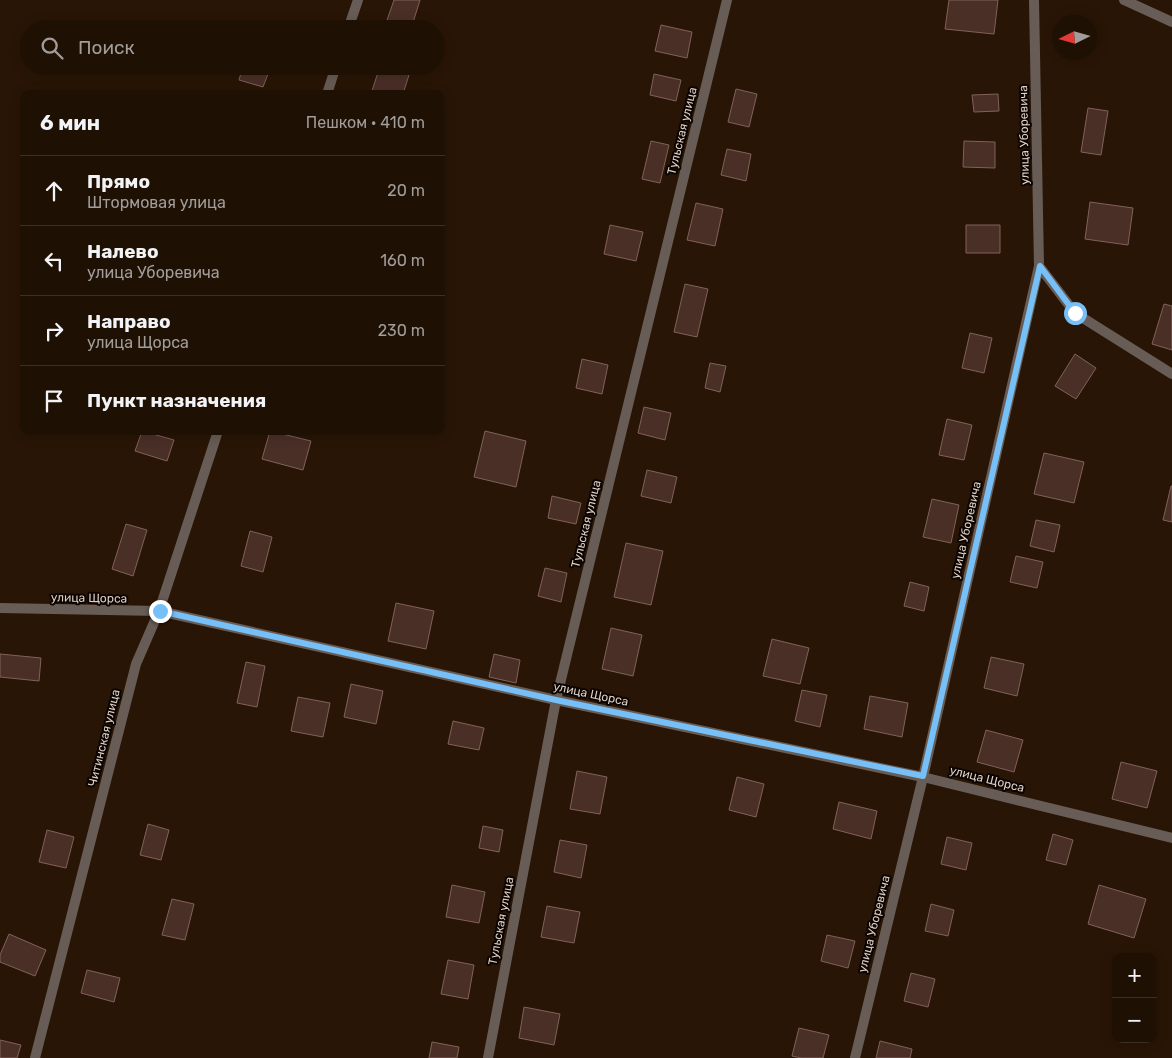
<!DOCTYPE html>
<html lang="ru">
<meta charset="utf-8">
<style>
body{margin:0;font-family:Rubik,sans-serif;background:#2c1e13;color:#f1f3f6}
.controls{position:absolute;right:15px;bottom:15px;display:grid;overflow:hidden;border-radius:10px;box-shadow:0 2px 12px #0003}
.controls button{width:45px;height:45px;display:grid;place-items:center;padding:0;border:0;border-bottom:1px solid #3c3026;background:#1f1004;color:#f1f3f6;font:25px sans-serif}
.compass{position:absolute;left:1052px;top:15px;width:45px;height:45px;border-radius:50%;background:#1f1004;box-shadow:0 2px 12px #0003;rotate:265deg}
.stop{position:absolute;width:15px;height:15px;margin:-11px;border:4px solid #76c0f7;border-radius:50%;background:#fff}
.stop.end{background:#76c0f7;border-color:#fff;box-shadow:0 1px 5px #0008}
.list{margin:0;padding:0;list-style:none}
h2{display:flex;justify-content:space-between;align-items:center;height:65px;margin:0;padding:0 20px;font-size:21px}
h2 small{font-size:16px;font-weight:400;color:#a19d9a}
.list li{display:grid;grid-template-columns:32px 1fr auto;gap:15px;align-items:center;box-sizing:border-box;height:70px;padding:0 20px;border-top:1px solid #3c3026}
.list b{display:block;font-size:19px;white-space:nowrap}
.list p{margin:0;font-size:16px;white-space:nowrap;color:#a19d9a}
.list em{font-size:16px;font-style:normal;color:#a19d9a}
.icon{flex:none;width:28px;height:28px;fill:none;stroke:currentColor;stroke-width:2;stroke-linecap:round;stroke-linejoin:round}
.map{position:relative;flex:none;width:1172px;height:1058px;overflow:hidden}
.search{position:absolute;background:#1f1004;box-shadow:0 2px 12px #0003;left:20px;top:20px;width:425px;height:55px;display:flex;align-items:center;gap:12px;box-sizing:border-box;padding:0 18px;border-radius:28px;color:#a19d9a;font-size:19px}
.panel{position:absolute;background:#1f1004;box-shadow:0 2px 12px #0003;left:20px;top:90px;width:425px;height:345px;border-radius:10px}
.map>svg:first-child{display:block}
</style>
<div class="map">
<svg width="1172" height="1058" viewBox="0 0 1172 1058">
<rect width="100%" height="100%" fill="#291505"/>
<path fill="#4a2f27" stroke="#806259" d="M 394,0 L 420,0 L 411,29 L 405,29 L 386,23 Z
M 949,0 L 998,0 L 994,34 L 945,29 Z
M 661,25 L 692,32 L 687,58 L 655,51 Z
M 243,66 L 268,74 L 263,87 L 239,80 Z
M 380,66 L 409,75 L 403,94 L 371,94 Z
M 654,74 L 681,80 L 676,101 L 650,95 Z
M 736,89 L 757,94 L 749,127 L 728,122 Z
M 998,94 L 999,111 L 974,112 L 972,95 Z
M 1088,108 L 1108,111 L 1101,155 L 1081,152 Z
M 651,141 L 669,145 L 660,183 L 642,179 Z
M 964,141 L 995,142 L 995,168 L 963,167 Z
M 727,149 L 751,154 L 746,181 L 721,175 Z
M 1090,202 L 1133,208 L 1128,245 L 1085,239 Z
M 696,203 L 723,209 L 715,246 L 687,240 Z
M 610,225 L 643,232 L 636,261 L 604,254 Z
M 966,225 L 1000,225 L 1000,253 L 966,253 Z
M 685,284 L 708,289 L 697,337 L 674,332 Z
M 1164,304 L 1172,306 L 1172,350 L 1152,344 Z
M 970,333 L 992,338 L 984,373 L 962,368 Z
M 1075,354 L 1096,368 L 1076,399 L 1055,386 Z
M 582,359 L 608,365 L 602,394 L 576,388 Z
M 710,363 L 726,366 L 720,392 L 705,388 Z
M 644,407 L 671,413 L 665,440 L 638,433 Z
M 947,419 L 972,425 L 964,460 L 939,455 Z
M 142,431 L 174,440 L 167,461 L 135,451 Z
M 270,431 L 311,441 L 303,470 L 262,459 Z
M 485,431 L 526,441 L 516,487 L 474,477 Z
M 1044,453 L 1084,462 L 1074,503 L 1034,494 Z
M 647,470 L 677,477 L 671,503 L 641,496 Z
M 1171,486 L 1172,486 L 1172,522 L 1163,520 Z
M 552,496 L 581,503 L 576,524 L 548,518 Z
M 932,499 L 959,505 L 951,543 L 923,537 Z
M 1036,520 L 1060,525 L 1054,552 L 1030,546 Z
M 126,524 L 147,530 L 133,576 L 112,569 Z
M 250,531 L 272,537 L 263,572 L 241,566 Z
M 626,543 L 663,551 L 651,605 L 614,597 Z
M 1016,556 L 1043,562 L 1037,588 L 1010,582 Z
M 545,568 L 567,573 L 561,602 L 538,596 Z
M 910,582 L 929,587 L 924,611 L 904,606 Z
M 396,603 L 434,611 L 426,649 L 388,641 Z
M 611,628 L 642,635 L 633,676 L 602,669 Z
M 772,639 L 809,648 L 800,684 L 763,676 Z
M 0,654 L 41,658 L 39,681 L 0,677 Z
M 494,654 L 520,660 L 516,683 L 489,677 Z
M 991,657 L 1024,664 L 1017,696 L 984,688 Z
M 246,662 L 265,666 L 257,707 L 237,703 Z
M 351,684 L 383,691 L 376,724 L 344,717 Z
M 802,690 L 827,695 L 820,727 L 795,721 Z
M 870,696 L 908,703 L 902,737 L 864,729 Z
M 298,697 L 330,703 L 323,737 L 291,731 Z
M 453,721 L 484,728 L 479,750 L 448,744 Z
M 986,730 L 1023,740 L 1014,772 L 977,762 Z
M 1121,762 L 1157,771 L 1147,808 L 1112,799 Z
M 577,771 L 607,777 L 600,814 L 570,809 Z
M 737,777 L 764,784 L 756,817 L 729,810 Z
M 839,802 L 877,811 L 871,839 L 833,829 Z
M 148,824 L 169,830 L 161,860 L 140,855 Z
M 483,826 L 503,830 L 499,852 L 479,848 Z
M 47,830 L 74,837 L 66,868 L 39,862 Z
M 1053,834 L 1073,840 L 1066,865 L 1046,860 Z
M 947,837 L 972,843 L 966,870 L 941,864 Z
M 560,840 L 587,845 L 581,878 L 554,872 Z
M 452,885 L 485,892 L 479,923 L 446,917 Z
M 1099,885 L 1146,899 L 1134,938 L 1088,924 Z
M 172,899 L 194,904 L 185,940 L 162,935 Z
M 931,904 L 954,910 L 948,936 L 925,931 Z
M 547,906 L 580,912 L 574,943 L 541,937 Z
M 9,934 L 46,950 L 35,976 L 0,962 L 0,955 Z
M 827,935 L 855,941 L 848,968 L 821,961 Z
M 448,960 L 474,965 L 468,999 L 441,994 Z
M 87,970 L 120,978 L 114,1002 L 81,993 Z
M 911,973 L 935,979 L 928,1007 L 904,1001 Z
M 524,1007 L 560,1014 L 554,1045 L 519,1038 Z
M 799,1028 L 829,1035 L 823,1058 L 801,1058 L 792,1056 Z
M 0,1040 L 21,1045 L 17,1058 L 0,1058 Z
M 880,1041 L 912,1049 L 910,1058 L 876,1058 Z
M 432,1042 L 459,1047 L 457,1058 L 429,1058 Z"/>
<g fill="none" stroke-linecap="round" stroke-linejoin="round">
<path stroke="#685d56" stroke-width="10" d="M 1124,0 L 1172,22
M 348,29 L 358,0
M 327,94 L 336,66
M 1039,266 L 1075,313 L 1172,374
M 0,608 L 159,611 L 556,700 L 923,777 L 1172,838
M 35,1058 L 136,664 L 159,611 L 218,431
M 488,1058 L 556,700 L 727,0
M 855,1058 L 923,777 L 1039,266 L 1034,0"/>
</g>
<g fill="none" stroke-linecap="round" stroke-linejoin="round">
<path stroke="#76c0f7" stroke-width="6" d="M 160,611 L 556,700 L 923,776 L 1040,266 L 1075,313"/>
</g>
<g text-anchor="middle" stroke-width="4" stroke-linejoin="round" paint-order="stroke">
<g font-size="12" fill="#decfc5" stroke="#0b0401">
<text transform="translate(682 131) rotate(-76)" y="4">Тульская улица</text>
<text transform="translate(1024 135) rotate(-91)" y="4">улица Уборевича</text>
<text transform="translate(586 524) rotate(-76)" y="4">Тульская улица</text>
<text transform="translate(966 530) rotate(-77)" y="4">улица Уборевича</text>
<text transform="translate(89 598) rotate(1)" y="4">улица Щорса</text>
<text transform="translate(591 694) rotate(12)" y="4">улица Щорса</text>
<text transform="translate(104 738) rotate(-76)" y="4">Читинская улица</text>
<text transform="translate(987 779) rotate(14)" y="4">улица Щорса</text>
<text transform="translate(501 921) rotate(-79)" y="4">Тульская улица</text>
<text transform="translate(874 924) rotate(-76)" y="4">улица Уборевича</text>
</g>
</g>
</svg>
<div class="controls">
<button>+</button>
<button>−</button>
</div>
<svg class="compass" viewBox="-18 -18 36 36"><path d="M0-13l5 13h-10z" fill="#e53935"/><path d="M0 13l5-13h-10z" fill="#a19d9a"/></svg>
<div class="stop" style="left:1075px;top:313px"></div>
<div class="stop end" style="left:160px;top:611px"></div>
<div class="search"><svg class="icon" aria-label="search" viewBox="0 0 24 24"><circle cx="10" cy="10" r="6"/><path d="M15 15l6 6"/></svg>Поиск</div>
<section class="panel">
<h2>6 мин<small>Пешком · 410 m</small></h2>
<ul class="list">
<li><svg class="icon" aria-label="ahead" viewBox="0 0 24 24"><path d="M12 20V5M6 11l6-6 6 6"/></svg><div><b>Прямо</b><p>Штормовая улица</p></div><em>20 m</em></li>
<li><svg class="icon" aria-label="left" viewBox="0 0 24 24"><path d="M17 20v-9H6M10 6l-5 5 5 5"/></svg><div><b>Налево</b><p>улица Уборевича</p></div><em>160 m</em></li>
<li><svg class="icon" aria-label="right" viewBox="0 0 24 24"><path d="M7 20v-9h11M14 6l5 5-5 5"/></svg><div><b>Направо</b><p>улица Щорса</p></div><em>230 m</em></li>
<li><svg class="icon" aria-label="arrive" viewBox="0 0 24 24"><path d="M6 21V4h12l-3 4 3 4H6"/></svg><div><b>Пункт назначения</b></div></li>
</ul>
</section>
</div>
